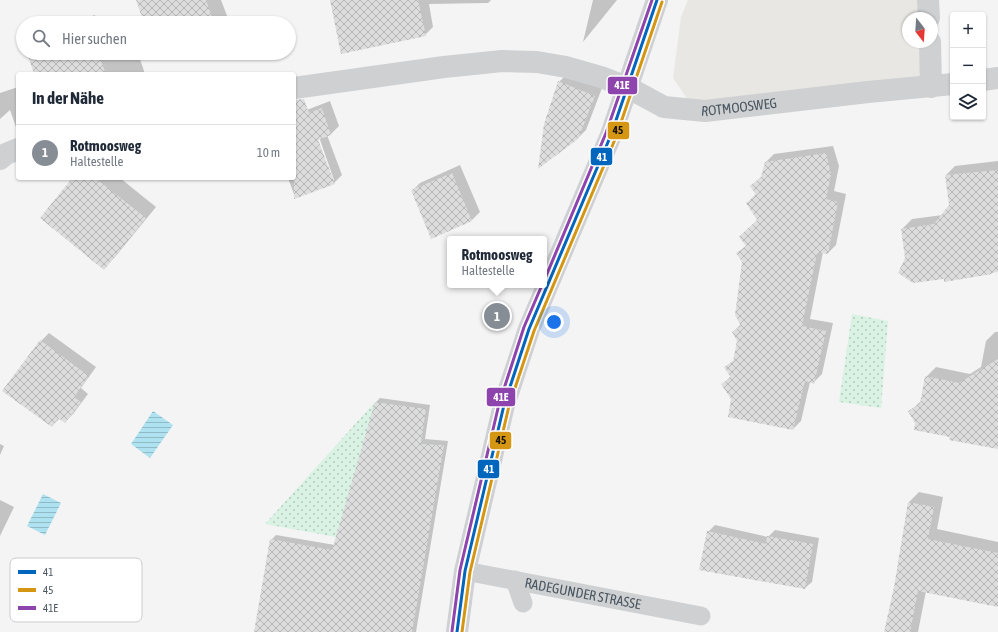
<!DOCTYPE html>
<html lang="de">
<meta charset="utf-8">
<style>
body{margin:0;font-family:"Asap Condensed",sans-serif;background:#f2f2f3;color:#1f2937}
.controls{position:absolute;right:12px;top:12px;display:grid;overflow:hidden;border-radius:4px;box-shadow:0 1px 3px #0004}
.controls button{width:36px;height:36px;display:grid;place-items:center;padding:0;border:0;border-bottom:1px solid #e0e1e3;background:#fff;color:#1f2937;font:20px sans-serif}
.compass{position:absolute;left:902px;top:12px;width:36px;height:36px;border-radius:50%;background:#fff;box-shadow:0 1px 3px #0004;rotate:163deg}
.you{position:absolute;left:554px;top:322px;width:14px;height:14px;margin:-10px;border:3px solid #fff;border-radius:50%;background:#1a73e8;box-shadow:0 0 0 6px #1a73e833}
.badge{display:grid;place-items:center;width:26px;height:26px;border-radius:50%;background:#868d94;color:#fff;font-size:13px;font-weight:700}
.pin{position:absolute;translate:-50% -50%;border:2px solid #fff;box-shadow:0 1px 4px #0006}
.popup{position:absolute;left:447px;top:236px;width:100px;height:52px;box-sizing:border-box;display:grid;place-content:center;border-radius:4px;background:#fff;filter:drop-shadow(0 1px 3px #0005);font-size:13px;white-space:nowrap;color:#747a83}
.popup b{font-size:15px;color:#1f2937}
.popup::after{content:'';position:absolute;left:50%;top:100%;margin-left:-8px;border:8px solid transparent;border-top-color:#fff}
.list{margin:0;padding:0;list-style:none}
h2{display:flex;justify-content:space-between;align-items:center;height:52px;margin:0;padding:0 16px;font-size:17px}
h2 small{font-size:13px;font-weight:400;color:#747a83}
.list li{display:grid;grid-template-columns:26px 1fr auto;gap:12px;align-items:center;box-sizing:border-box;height:56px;padding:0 16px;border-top:1px solid #e0e1e3}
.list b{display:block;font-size:15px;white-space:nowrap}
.list p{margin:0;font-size:13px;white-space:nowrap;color:#747a83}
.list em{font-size:13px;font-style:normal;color:#747a83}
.icon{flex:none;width:22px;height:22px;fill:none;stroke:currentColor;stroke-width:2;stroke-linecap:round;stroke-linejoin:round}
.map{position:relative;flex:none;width:998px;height:632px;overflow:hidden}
.search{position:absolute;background:#fff;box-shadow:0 1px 3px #0004;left:16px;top:16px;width:280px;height:44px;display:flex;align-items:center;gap:10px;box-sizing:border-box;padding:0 14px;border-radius:22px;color:#747a83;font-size:15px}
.panel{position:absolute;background:#fff;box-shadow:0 1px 3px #0004;left:16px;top:72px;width:280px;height:108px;border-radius:4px}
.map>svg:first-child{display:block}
</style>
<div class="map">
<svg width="998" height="632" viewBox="0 0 998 632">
<defs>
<pattern id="grass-dots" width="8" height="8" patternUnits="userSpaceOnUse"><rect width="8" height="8" fill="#d9f2e3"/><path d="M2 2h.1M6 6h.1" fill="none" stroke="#b2c7bb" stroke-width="1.8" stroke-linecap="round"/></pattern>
<pattern id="water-rules" width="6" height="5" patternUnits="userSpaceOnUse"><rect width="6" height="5" fill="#aee2f0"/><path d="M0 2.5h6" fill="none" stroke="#90bac6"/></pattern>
<pattern id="building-cross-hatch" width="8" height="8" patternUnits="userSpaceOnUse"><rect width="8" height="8" fill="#ddddde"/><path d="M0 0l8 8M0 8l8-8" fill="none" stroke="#b5b6b7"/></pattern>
</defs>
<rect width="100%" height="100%" fill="#f4f4f4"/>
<path fill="#e8e7e3" d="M 688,0 L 922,0 L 923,18 L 908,18 L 908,42 L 923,42 L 925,77 L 690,103 L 673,78 L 681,17 Z"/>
<path fill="url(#grass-dots)" d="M 852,314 L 888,321 L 881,408 L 839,402 Z
M 375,402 L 426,409 L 421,444 L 444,445 L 336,537 L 265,524 Z"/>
<path fill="url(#water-rules)" d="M 153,411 L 173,425 L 150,458 L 131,444 Z
M 43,494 L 61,503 L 45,535 L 27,526 Z"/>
<path fill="#0003" fill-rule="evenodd" d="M 137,0 L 221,0 L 229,21 L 227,23 L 145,23 Z
M 334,0 L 491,0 L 488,3 L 429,4 L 433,27 L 425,35 Z
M 593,0 L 617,0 L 583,42 Z
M 95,15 L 98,23 L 71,23 Z
M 28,53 L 108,53 L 110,58 L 126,53 L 138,53 L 145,74 L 35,74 Z
M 567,74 L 602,88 L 586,130 L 578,138 L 559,82 Z
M 18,87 L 18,126 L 16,127 L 10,110 L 0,119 L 0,93 Z
M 330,101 L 339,126 L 331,134 L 327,135 L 342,175 L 334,183 L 295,197 L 288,178 L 294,178 L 294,118 L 299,113 ZM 318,134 L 334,180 L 332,180 L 316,135 Z
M 833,146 L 839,166 L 834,191 L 846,194 L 836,245 L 828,253 L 823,252 L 810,319 L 833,323 L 822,374 L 814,382 L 810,382 L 801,421 L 793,429 L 732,399 L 723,384 L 731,376 L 726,367 L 735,359 L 738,340 L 733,332 L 741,324 L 744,262 L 738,254 L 747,245 L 758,219 L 747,203 L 756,194 L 751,186 L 763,175 L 766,162 L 774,154 Z
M 998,161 L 998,271 L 993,271 L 991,274 L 945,277 L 906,258 L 902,229 L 912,219 L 943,215 L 950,206 L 946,175 L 955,166 Z
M 460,165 L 480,212 L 472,220 L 432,237 L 412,191 L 420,183 Z
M 73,178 L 120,178 L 156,207 L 115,257 L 104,268 Z
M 995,332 L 998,332 L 998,447 L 951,436 L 916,423 L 909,412 L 922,400 L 926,377 L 936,367 L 970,374 L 981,367 L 986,341 Z
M 49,333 L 96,367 L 81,388 L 88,394 L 73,414 L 65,422 L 60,418 L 52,426 L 41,341 Z
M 380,398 L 430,405 L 425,439 L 448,441 L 416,632 L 256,632 L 271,540 L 276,535 L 335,545 L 375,403 Z
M 0,444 L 4,446 L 0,455 Z
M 919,492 L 943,497 L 937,529 L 998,542 L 998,606 L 926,591 L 918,632 L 885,632 L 895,587 L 909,502 Z
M 0,500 L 14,507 L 0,536 Z
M 715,525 L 768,537 L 775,530 L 819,538 L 812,582 L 805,588 L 708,532 Z"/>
<path fill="url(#building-cross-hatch)" d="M 136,0 L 206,0 L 214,23 L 144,23 Z
M 330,0 L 418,0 L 426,36 L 341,54 Z
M 27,53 L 98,53 L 106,74 L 34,74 Z
M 558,81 L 595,96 L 578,139 L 538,169 L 544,124 Z
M 304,99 L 309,113 L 322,108 L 331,135 L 318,140 L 335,184 L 294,199 L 294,100 Z
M 826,153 L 831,175 L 826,199 L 838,202 L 828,254 L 817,253 L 802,326 L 826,331 L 814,384 L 805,381 L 793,430 L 728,417 L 731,399 L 721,384 L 731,378 L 724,367 L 733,361 L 737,341 L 732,332 L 741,326 L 735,315 L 742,262 L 736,253 L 746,246 L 739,237 L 757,220 L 746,203 L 756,195 L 750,186 L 761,177 L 765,162 Z
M 998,170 L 998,272 L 991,273 L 992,274 L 944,282 L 944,279 L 913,283 L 898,273 L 905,258 L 901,229 L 934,224 L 949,205 L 945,175 Z
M 452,173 L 472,221 L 431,239 L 411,190 Z
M 72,178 L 95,178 L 146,218 L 104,270 L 40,218 Z
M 40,340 L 89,376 L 74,397 L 81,402 L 65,423 L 58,418 L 52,427 L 2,391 Z
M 998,359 L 998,449 L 949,440 L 950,437 L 914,430 L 915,423 L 908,411 L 920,404 L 925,376 L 959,383 Z
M 375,402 L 426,409 L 421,444 L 444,445 L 412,632 L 254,632 L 270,539 L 332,550 Z
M 908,502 L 934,507 L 928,539 L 998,553 L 998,607 L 918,591 L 910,632 L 884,632 L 894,587 Z
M 707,531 L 766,544 L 767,536 L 813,544 L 805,589 L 699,570 Z"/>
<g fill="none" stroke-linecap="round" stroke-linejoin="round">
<g stroke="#ced0d2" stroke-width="19">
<path id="s1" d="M 465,571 L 701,616"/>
<path d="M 515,580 L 523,603"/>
</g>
<g stroke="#ced0d2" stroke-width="22">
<path d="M 928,0 L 929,18"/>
<path d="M 930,42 L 931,87"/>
<path d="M 983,80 L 998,78"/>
<path id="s2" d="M 294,88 L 444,67 L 502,61 L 537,62 L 566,67 L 601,77 L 627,87 L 664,107 L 705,111 L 868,92 L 953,84"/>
<path d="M 0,159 L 6,154 L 18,149"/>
</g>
<path stroke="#ced0d4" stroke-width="22" d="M 457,632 L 465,571 L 504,405 L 529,329 L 611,135 L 657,0"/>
<defs>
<path id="bus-1" d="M 457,632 L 465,571 L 504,405 L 529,329 L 611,135 L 657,0"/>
<path id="bus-2" d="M 462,632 L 470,572 L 509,406 L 534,331 L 616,137 L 662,2"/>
<path id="bus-3" d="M 544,281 L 606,133 L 652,0
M 452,631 L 460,570 L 499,404 L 524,327 L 542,285"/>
</defs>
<use href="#bus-1" stroke="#fff" stroke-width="6"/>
<use href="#bus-2" stroke="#fff" stroke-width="6"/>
<use href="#bus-3" stroke="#fff" stroke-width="6"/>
<use href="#bus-1" stroke="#0065bd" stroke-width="3"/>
<use href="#bus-2" stroke="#d49613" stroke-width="3"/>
<use href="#bus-3" stroke="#8e44ad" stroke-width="3"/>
</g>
<g text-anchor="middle" stroke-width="3" stroke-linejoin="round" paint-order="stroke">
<g font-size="14" fill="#4a5661" stroke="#fff">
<text dy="5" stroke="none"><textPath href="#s2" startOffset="456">ROTMOOSWEG</textPath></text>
<text dy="5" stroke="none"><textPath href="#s1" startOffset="120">RADEGUNDER STRASSE</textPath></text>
</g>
</g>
<rect x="10" y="558" width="132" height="64" rx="6" fill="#fff" stroke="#c9ccd0" stroke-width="1"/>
<rect x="18" y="570" width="18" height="4" fill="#0065bd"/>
<rect x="18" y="588" width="18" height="4" fill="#d49613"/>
<rect x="18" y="606" width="18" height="4" fill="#8e44ad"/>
<g font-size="11" fill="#4a5661">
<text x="43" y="576">41</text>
<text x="43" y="594">45</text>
<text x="43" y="612">41E</text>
</g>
<g stroke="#fff" stroke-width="1.5">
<rect x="607" y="76" width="31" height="19" rx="4" fill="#8e44ad"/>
<rect x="607" y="121" width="23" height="19" rx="4" fill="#d49613"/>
<rect x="590" y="147" width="23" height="19" rx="4" fill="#0065bd"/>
<rect x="486" y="387" width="30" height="20" rx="4" fill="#8e44ad"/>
<rect x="489" y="431" width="23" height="19" rx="4" fill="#d49613"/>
<rect x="477" y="459" width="23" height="20" rx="4" fill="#0065bd"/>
</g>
<g font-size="11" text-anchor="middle" font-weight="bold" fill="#fff">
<text x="622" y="89">41E</text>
<text x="602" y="161">41</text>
<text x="501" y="401">41E</text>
<text x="489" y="473">41</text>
</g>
<g font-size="11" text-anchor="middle" font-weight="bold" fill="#111">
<text x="618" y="134">45</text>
<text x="501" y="444">45</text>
</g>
</svg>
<div class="controls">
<button>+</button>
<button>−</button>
<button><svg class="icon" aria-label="layers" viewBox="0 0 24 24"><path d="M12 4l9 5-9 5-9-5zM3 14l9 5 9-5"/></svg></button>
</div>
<svg class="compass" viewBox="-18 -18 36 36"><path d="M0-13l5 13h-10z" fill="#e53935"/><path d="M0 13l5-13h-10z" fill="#747a83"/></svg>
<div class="you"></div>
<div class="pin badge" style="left:497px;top:316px">1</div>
<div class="popup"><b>Rotmoosweg</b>Haltestelle</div>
<div class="search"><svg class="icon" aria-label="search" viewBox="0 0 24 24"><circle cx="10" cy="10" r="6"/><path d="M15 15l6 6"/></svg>Hier suchen</div>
<section class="panel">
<h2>In der Nähe<small></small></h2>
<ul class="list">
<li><span class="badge">1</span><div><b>Rotmoosweg</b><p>Haltestelle</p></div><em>10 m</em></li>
</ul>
</section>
</div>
